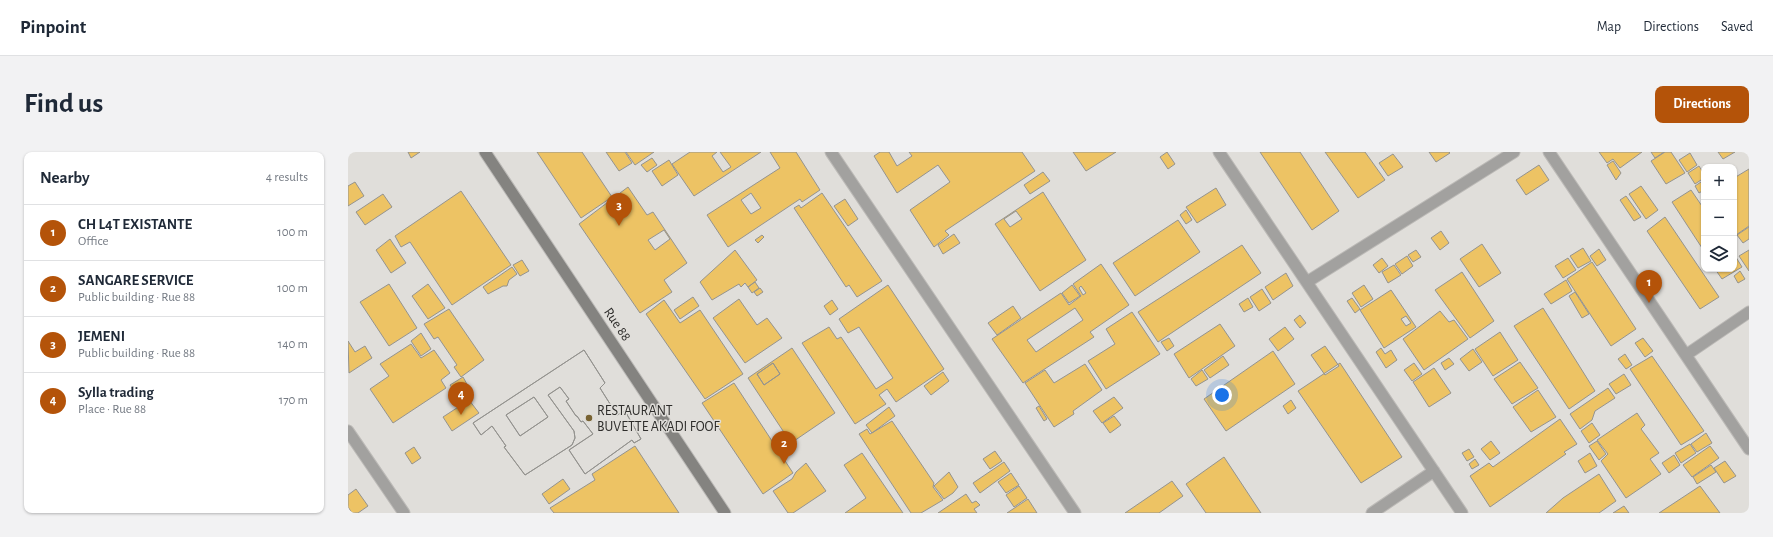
<!DOCTYPE html>
<meta charset="utf-8">
<style>
body{margin:0;font-family:"Alegreya Sans",sans-serif;background:#f2f2f3;color:#1f2937}
.controls{position:absolute;right:12px;top:12px;display:grid;overflow:hidden;border-radius:8px;box-shadow:0 1px 3px #0004}
.controls button{width:36px;height:36px;display:grid;place-items:center;padding:0;border:0;border-bottom:1px solid #e0e1e3;background:#fff;color:#1f2937;font:20px sans-serif}
.you{position:absolute;left:874px;top:243px;width:14px;height:14px;margin:-10px;border:3px solid #fff;border-radius:50%;background:#1a73e8;box-shadow:0 0 0 6px #1a73e833}
.badge{display:grid;place-items:center;width:26px;height:26px;border-radius:50%;background:#b45309;color:#fff;font-size:13px;font-weight:700}
.pin{position:absolute;translate:-50% -33px;filter:drop-shadow(0 1px 2px #0008)}
.pin::after{content:'';position:absolute;top:21px;width:14px;height:12px;background:inherit;clip-path:polygon(0 0,100% 0,50% 100%)}
.list{margin:0;padding:0;list-style:none}
h2{display:flex;justify-content:space-between;align-items:center;height:52px;margin:0;padding:0 16px;font-size:17px}
h2 small{font-size:13px;font-weight:400;color:#747a83}
.list li{display:grid;grid-template-columns:26px 1fr auto;gap:12px;align-items:center;box-sizing:border-box;height:56px;padding:0 16px;border-top:1px solid #e0e1e3}
.list b{display:block;font-size:15px;white-space:nowrap}
.list p{margin:0;font-size:13px;white-space:nowrap;color:#747a83}
.list em{font-size:13px;font-style:normal;color:#747a83}
.icon{flex:none;width:22px;height:22px;fill:none;stroke:currentColor;stroke-width:2;stroke-linecap:round;stroke-linejoin:round}
.map{position:relative;flex:none;width:1401px;height:361px;overflow:hidden;border-radius:8px}
header{display:flex;align-items:center;gap:24px;box-sizing:border-box;height:56px;padding:0 20px;background:#fff;border-bottom:1px solid #e0e1e3}
header strong{font-size:19px}
nav{display:flex;gap:22px;margin-inline-start:auto;font-size:14px}
.intro{display:flex;align-items:center;justify-content:space-between;box-sizing:border-box;height:96px;padding:0 24px}
h1{margin:0;font-size:28px}
.button{padding:10px 18px;border-radius:8px;background:#b45309;color:#fff;font-size:14px;font-weight:700}
main{display:flex;gap:24px;padding:0 24px}
aside{flex:1;background:#fff;border-radius:8px;box-shadow:0 1px 3px #0004}
.map>svg:first-child{display:block}
</style>
<header>
<strong>Pinpoint</strong>
<nav><a>Map</a><a>Directions</a><a>Saved</a></nav>
</header>
<div class="intro"><h1>Find us</h1><a class="button">Directions</a></div>
<main>
<aside>
<h2>Nearby<small>4 results</small></h2>
<ul class="list">
<li><span class="badge">1</span><div><b>CH L4T EXISTANTE</b><p>Office</p></div><em>100 m</em></li>
<li><span class="badge">2</span><div><b>SANGARE SERVICE</b><p>Public building · Rue 88</p></div><em>100 m</em></li>
<li><span class="badge">3</span><div><b>JEMENI</b><p>Public building · Rue 88</p></div><em>140 m</em></li>
<li><span class="badge">4</span><div><b>Sylla trading</b><p>Place · Rue 88</p></div><em>170 m</em></li>
</ul>
</aside>
<div class="map">
<svg width="1401" height="361" viewBox="0 0 1401 361">
<rect width="100%" height="100%" fill="#e0deda"/>
<path fill="#edc364" stroke="#94938f" fill-rule="evenodd" d="M 60,0 L 72,0 L 63,6 Z
M 189,0 L 234,0 L 264,45 L 233,66 Z
M 258,0 L 277,0 L 284,11 L 271,19 Z
M 278,0 L 306,0 L 287,13 Z
M 342,0 L 369,0 L 364,4 L 375,20 L 383,15 L 372,0 L 413,0 L 346,44 L 324,12 Z
M 422,0 L 448,0 L 472,38 L 454,50 L 452,47 L 380,95 L 359,63 L 432,16 ZM 403,41 L 413,56 L 403,62 L 393,48 Z
M 532,0 L 541,0 L 549,14 L 564,4 L 561,0 L 674,0 L 687,19 L 597,79 L 601,83 L 586,95 L 562,58 L 602,30 L 590,13 L 549,41 L 526,4 Z
M 725,0 L 768,0 L 738,19 Z
M 819,0 L 827,12 L 820,17 L 812,5 Z
M 912,0 L 952,0 L 991,59 L 964,78 Z
M 977,0 L 1017,0 L 1037,28 L 1010,46 Z
M 1081,0 L 1101,0 L 1102,1 L 1088,10 Z
M 1251,0 L 1294,0 L 1272,16 L 1265,7 L 1259,11 Z
M 1303,0 L 1316,0 L 1307,6 Z
M 1317,0 L 1323,0 L 1337,21 L 1318,32 L 1303,9 Z
M 1370,0 L 1387,0 L 1375,7 Z
M 1342,1 L 1349,13 L 1339,20 L 1331,8 Z
M 1045,2 L 1055,15 L 1040,24 L 1031,11 Z
M 304,6 L 309,13 L 299,20 L 293,13 Z
M 321,8 L 330,23 L 314,34 L 304,19 Z
M 1265,9 L 1273,21 L 1268,28 L 1259,13 Z
M 1191,13 L 1201,28 L 1178,43 L 1168,28 Z
M 1351,14 L 1356,22 L 1356,26 L 1347,32 L 1340,21 Z
M 1401,17 L 1401,74 L 1388,83 L 1386,79 L 1386,26 Z
M 695,20 L 702,29 L 682,42 L 676,33 Z
M 1356,28 L 1356,38 L 1351,41 L 1347,34 Z
M 7,30 L 16,44 L 0,54 L 0,34 Z
M 1293,34 L 1310,58 L 1298,67 L 1281,42 Z
M 280,35 L 299,63 L 305,60 L 339,111 L 316,128 L 324,140 L 292,161 L 231,72 ZM 316,78 L 322,87 L 307,98 L 300,88 Z
M 868,36 L 878,53 L 849,71 L 838,55 Z
M 1343,38 L 1356,57 L 1356,99 L 1324,50 Z
M 113,39 L 163,113 L 104,153 L 62,90 L 53,95 L 47,84 Z
M 695,40 L 738,108 L 692,139 L 647,72 ZM 668,59 L 674,67 L 662,75 L 656,67 Z
M 474,41 L 534,129 L 509,145 L 501,133 L 498,135 L 446,56 L 451,53 L 453,56 Z
M 35,42 L 44,55 L 17,73 L 8,60 Z
M 1278,44 L 1293,65 L 1286,69 L 1272,48 Z
M 497,47 L 510,67 L 500,74 L 486,54 Z
M 838,58 L 844,68 L 838,72 L 832,63 Z
M 1317,65 L 1371,145 L 1352,157 L 1299,79 Z
M 830,68 L 852,100 L 787,144 L 765,111 Z
M 1401,75 L 1401,87 L 1395,91 L 1389,83 Z
M 1093,79 L 1101,91 L 1092,98 L 1083,86 Z
M 606,82 L 612,91 L 595,102 L 590,93 Z
M 414,83 L 416,85 L 410,91 L 407,88 Z
M 42,87 L 58,111 L 43,121 L 28,98 Z
M 1134,92 L 1153,121 L 1131,135 L 1112,107 Z
M 894,93 L 913,121 L 810,190 L 790,160 Z
M 1235,96 L 1243,109 L 1230,116 L 1222,104 Z
M 1251,97 L 1258,108 L 1249,114 L 1242,104 Z
M 387,98 L 409,128 L 400,135 L 397,131 L 393,135 L 391,132 L 364,148 L 352,130 Z
M 1068,98 L 1073,105 L 1065,110 L 1060,103 Z
M 1401,98 L 1401,119 L 1391,104 Z
M 1386,102 L 1394,115 L 1374,127 L 1367,117 L 1386,117 Z
M 1059,104 L 1065,114 L 1054,122 L 1047,112 Z
M 1034,106 L 1040,114 L 1031,121 L 1025,113 Z
M 1220,106 L 1228,118 L 1215,126 L 1207,114 Z
M 174,108 L 181,119 L 172,124 L 165,113 Z
M 1244,110 L 1288,177 L 1263,194 L 1219,127 Z
M 753,112 L 781,153 L 742,180 L 746,185 L 675,231 L 644,187 L 713,141 L 721,153 L 733,144 L 725,132 ZM 733,134 L 738,141 L 735,143 L 731,136 ZM 727,156 L 735,168 L 688,200 L 679,188 Z
M 1046,113 L 1053,123 L 1040,131 L 1034,120 Z
M 164,115 L 169,122 L 161,128 L 159,134 L 155,134 L 140,142 L 135,135 Z
M 1392,119 L 1397,127 L 1390,131 L 1386,124 Z
M 1114,120 L 1146,169 L 1122,186 L 1087,138 Z
M 938,121 L 945,134 L 925,148 L 917,135 Z
M 1218,128 L 1224,139 L 1203,152 L 1196,142 Z
M 407,130 L 411,136 L 404,141 L 400,135 Z
M 41,132 L 69,176 L 41,194 L 12,150 Z
M 80,132 L 97,156 L 80,167 L 64,144 Z
M 540,133 L 596,217 L 548,250 L 539,237 L 531,243 L 538,252 L 507,272 L 454,191 L 481,175 L 489,187 L 493,185 L 528,237 L 545,226 L 511,175 L 500,181 L 491,167 Z
M 724,133 L 732,144 L 721,151 L 714,141 Z
M 1016,133 L 1025,147 L 1013,155 L 1004,141 Z
M 412,136 L 415,140 L 409,144 L 406,140 Z
M 914,137 L 923,151 L 911,159 L 902,145 Z
M 1043,138 L 1068,175 L 1036,196 L 1012,158 ZM 1058,164 L 1063,171 L 1058,174 L 1053,167 Z
M 1227,140 L 1241,162 L 1234,166 L 1221,144 Z
M 345,145 L 351,154 L 332,167 L 326,158 Z
M 900,146 L 905,155 L 896,160 L 891,152 Z
M 1004,146 L 1012,157 L 1007,161 L 999,149 Z
M 391,147 L 409,173 L 419,166 L 434,186 L 397,211 L 365,166 Z
M 316,148 L 332,171 L 352,158 L 395,222 L 357,247 L 298,162 Z
M 484,148 L 490,157 L 482,163 L 476,154 Z
M 665,154 L 673,166 L 649,183 L 640,171 Z
M 1195,156 L 1247,239 L 1221,257 L 1166,174 Z
M 101,157 L 136,208 L 113,225 L 106,215 L 109,213 L 90,185 L 86,187 L 76,172 Z
M 1092,159 L 1101,170 L 1106,168 L 1120,187 L 1076,218 L 1055,187 Z
M 784,160 L 812,202 L 758,237 L 740,209 L 767,192 L 758,177 Z
M 952,163 L 958,171 L 952,176 L 946,168 Z
M 872,172 L 887,194 L 841,226 L 826,202 Z
M 937,175 L 946,187 L 930,199 L 921,187 Z
M 1152,180 L 1170,208 L 1145,224 L 1127,197 Z
M 73,181 L 83,197 L 73,204 L 63,189 Z
M 821,186 L 826,194 L 819,199 L 813,190 Z
M 1295,186 L 1305,199 L 1297,205 L 1287,191 Z
M 0,189 L 7,200 L 17,194 L 24,206 L 1,221 Z
M 63,192 L 73,206 L 86,198 L 102,221 L 93,228 L 98,236 L 45,271 L 22,237 L 41,224 L 32,212 Z
M 977,194 L 991,214 L 977,223 L 963,203 Z
M 444,196 L 487,261 L 443,291 L 400,226 ZM 425,211 L 432,222 L 416,233 L 409,222 Z
M 1033,196 L 1037,202 L 1043,198 L 1049,208 L 1038,216 L 1028,200 Z
M 1125,197 L 1134,210 L 1121,219 L 1112,207 Z
M 236,198 L 257,231 L 252,236 L 269,263 L 277,259 L 293,287 L 286,291 L 284,288 L 237,322 L 221,298 L 245,282 L 235,269 L 233,270 L 229,264 L 228,264 L 218,249 L 221,247 L 212,235 L 200,243 L 226,279 L 227,286 L 224,293 L 177,323 L 156,295 L 158,294 L 144,274 L 133,283 L 125,271 ZM 186,245 L 200,265 L 172,284 L 158,263 Z
M 236,198 L 257,231 L 252,236 L 269,263 L 277,259 L 293,287 L 286,291 L 284,288 L 237,322 L 221,298 L 245,282 L 235,269 L 233,270 L 229,264 L 228,264 L 218,249 L 221,247 L 212,235 L 200,243 L 226,279 L 227,286 L 224,293 L 177,323 L 156,295 L 158,294 L 144,274 L 133,283 L 125,271 Z
M 925,199 L 947,232 L 878,279 L 856,247 Z
M 1277,202 L 1284,213 L 1278,217 L 1270,207 Z
M 875,204 L 881,213 L 862,226 L 856,218 Z
M 1304,204 L 1356,279 L 1333,293 L 1282,217 Z
M 1101,206 L 1106,212 L 1097,218 L 1093,211 Z
M 1172,210 L 1190,236 L 1164,252 L 1146,227 Z
M 425,211 L 432,222 L 416,233 L 409,222 Z
M 992,211 L 1054,305 L 1013,331 L 950,239 Z
M 1066,211 L 1074,222 L 1064,229 L 1056,218 Z
M 737,212 L 754,238 L 725,259 L 726,262 L 706,275 L 677,231 L 697,218 L 706,231 Z
M 1086,216 L 1103,241 L 1081,255 L 1065,230 Z
M 854,218 L 860,227 L 848,234 L 843,227 Z
M 595,220 L 601,229 L 583,243 L 576,234 Z
M 1276,222 L 1283,233 L 1268,242 L 1261,232 Z
M 115,225 L 120,234 L 108,242 L 102,233 Z
M 386,231 L 445,321 L 415,342 L 354,251 Z
M 1260,236 L 1267,246 L 1247,259 L 1244,268 L 1232,277 L 1222,262 Z
M 1190,238 L 1208,265 L 1183,280 L 1165,255 Z
M 186,245 L 200,265 L 172,284 L 158,263 Z
M 766,245 L 775,256 L 754,271 L 745,259 Z
M 121,248 L 131,261 L 104,279 L 95,265 Z
M 943,248 L 948,256 L 940,262 L 935,254 Z
M 691,254 L 699,267 L 696,269 L 688,256 Z
M 541,255 L 547,264 L 524,281 L 518,273 Z
M 1289,261 L 1297,273 L 1293,277 L 1311,301 L 1302,307 L 1313,322 L 1278,346 L 1253,309 L 1260,302 L 1249,288 Z
M 766,264 L 773,273 L 762,281 L 755,271 Z
M 1212,267 L 1229,292 L 1216,300 L 1218,302 L 1142,355 L 1122,324 L 1141,311 L 1145,315 Z
M 544,269 L 586,331 L 585,335 L 595,348 L 573,361 L 563,361 L 511,282 L 519,277 L 522,282 Z
M 1244,271 L 1252,283 L 1241,291 L 1233,279 Z
M 1358,281 L 1364,291 L 1349,300 L 1343,292 Z
M 1143,289 L 1152,301 L 1142,308 L 1133,297 Z
M 1249,289 L 1258,302 L 1251,308 L 1241,294 Z
M 1342,292 L 1348,301 L 1333,311 L 1327,301 Z
M 287,294 L 331,361 L 206,361 L 202,356 L 247,328 L 244,322 Z
M 1362,294 L 1371,306 L 1344,325 L 1335,313 Z
M 66,295 L 73,306 L 64,312 L 57,301 Z
M 1121,297 L 1126,305 L 1119,309 L 1114,301 Z
M 647,299 L 654,309 L 642,317 L 635,307 Z
M 514,301 L 555,361 L 497,361 L 518,346 L 496,313 Z
M 1242,301 L 1249,314 L 1237,321 L 1230,309 Z
M 1326,303 L 1332,313 L 1321,321 L 1314,311 Z
M 876,305 L 913,361 L 858,361 L 838,332 Z
M 1127,307 L 1131,313 L 1124,317 L 1121,312 Z
M 1377,309 L 1388,324 L 1376,331 L 1366,316 Z
M 656,310 L 662,319 L 632,341 L 625,331 Z
M 458,311 L 478,339 L 445,361 L 440,361 L 425,339 L 444,327 L 448,320 Z
M 1363,313 L 1368,320 L 1349,332 L 1345,325 Z
M 601,320 L 610,335 L 605,341 L 596,347 L 586,334 Z
M 663,321 L 671,333 L 658,341 L 650,330 Z
M 1251,322 L 1268,349 L 1251,361 L 1198,361 L 1215,346 Z
M 215,327 L 222,337 L 201,352 L 194,342 Z
M 824,329 L 835,344 L 811,361 L 777,361 Z
M 671,334 L 679,346 L 666,355 L 658,343 Z
M 1352,334 L 1372,361 L 1311,361 Z
M 8,337 L 20,354 L 10,361 L 4,361 L 0,355 L 0,343 Z
M 618,342 L 624,351 L 628,349 L 632,353 L 626,357 L 629,361 L 590,361 Z
M 680,347 L 689,361 L 659,361 Z
M 1276,354 L 1281,361 L 1265,361 Z"/>
<g fill="none" stroke-linecap="round" stroke-linejoin="round">
<defs>
<path id="minor" d="M 483,0 L 727,361
M 871,0 L 1114,361
M 1201,0 L 1401,297
M 959,130 L 1166,0
M 1338,203 L 1401,160
M 0,279 L 56,361
M 1024,361 L 1086,319"/>
<path id="secondary" d="M 137,0 L 377,361"/>
</defs>
<use href="#minor" stroke="#bcbab7" stroke-width="13"/>
<use href="#secondary" stroke="#bcbab7" stroke-width="13"/>
<use href="#minor" stroke="#a2a19f" stroke-width="11"/>
<use href="#secondary" stroke="#848380" stroke-width="11"/>
</g>
<circle fill="#786232" stroke="#e0deda" stroke-width="1.5" cx="241" cy="266" r="4"/>
<g text-anchor="middle" stroke-width="3" stroke-linejoin="round" paint-order="stroke">
<g font-size="14" fill="#2d2c2a" stroke="#e0deda">
<text transform="translate(270 172) rotate(56)" y="5">Rue 88</text>
</g>
<g font-size="14" fill="#2d2c2a" stroke="#e0deda" text-anchor="start">
<text x="249" y="263">RESTAURANT<tspan x="249" dy="16">BUVETTE AKADI FOOF</tspan></text>
</g>
</g>
</svg>
<div class="controls">
<button>+</button>
<button>−</button>
<button><svg class="icon" aria-label="layers" viewBox="0 0 24 24"><path d="M12 4l9 5-9 5-9-5zM3 14l9 5 9-5"/></svg></button>
</div>
<div class="you"></div>
<div class="pin badge" style="left:1301px;top:151px">1</div>
<div class="pin badge" style="left:436px;top:312px">2</div>
<div class="pin badge" style="left:271px;top:74px">3</div>
<div class="pin badge" style="left:113px;top:263px">4</div>
</div>
</main>
